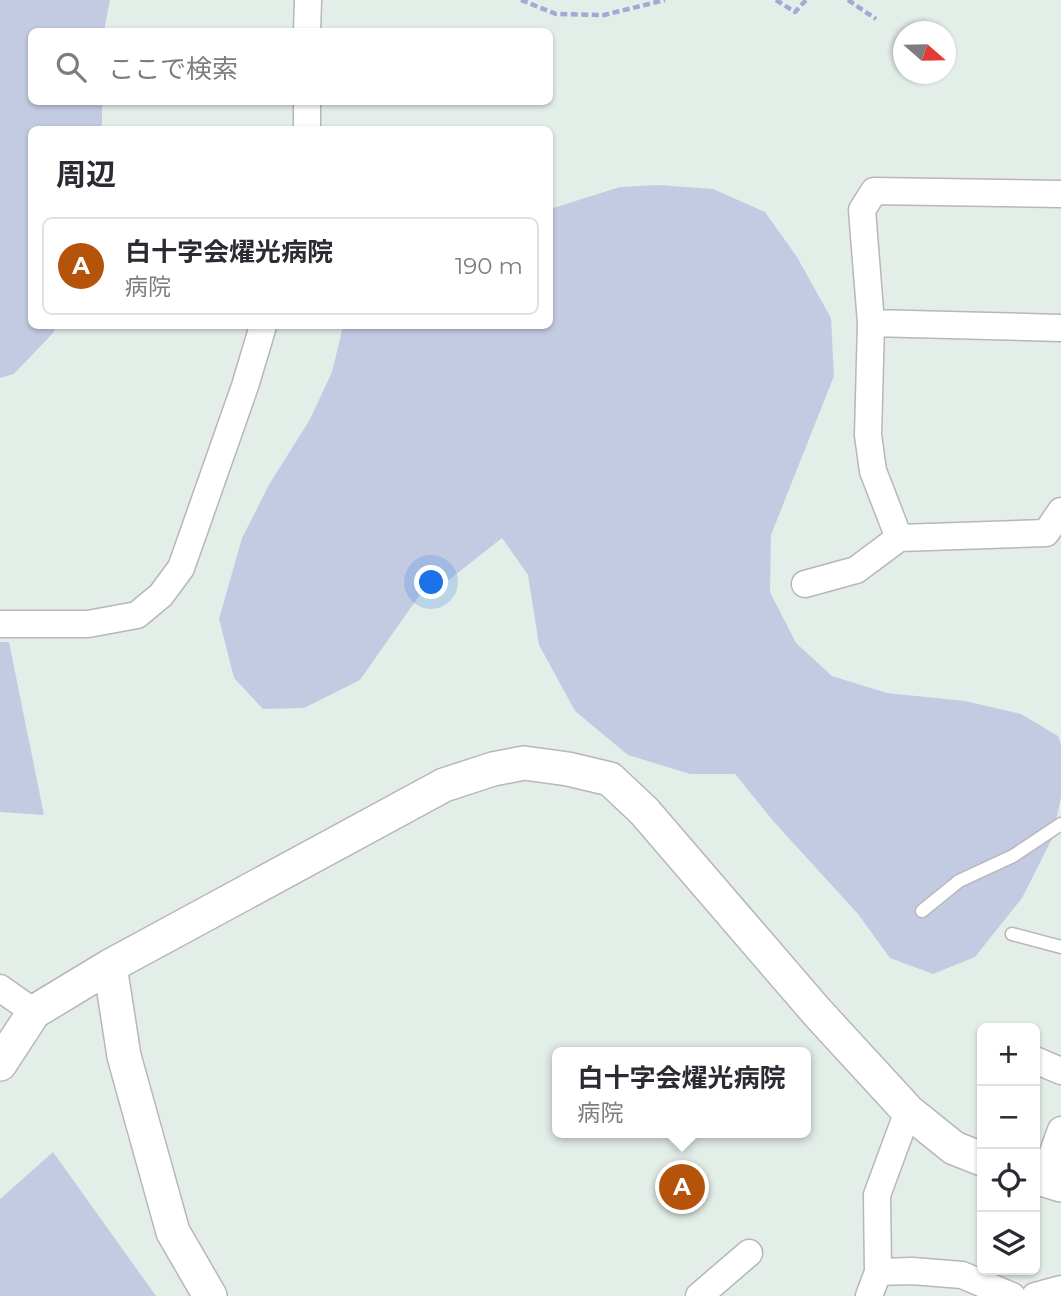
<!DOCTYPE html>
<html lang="ja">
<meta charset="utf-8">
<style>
body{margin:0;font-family:Montserrat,"Noto Sans JP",sans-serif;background:#f7f7f7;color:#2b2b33}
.controls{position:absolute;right:21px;bottom:21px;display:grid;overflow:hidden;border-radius:10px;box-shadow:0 2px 5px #0004}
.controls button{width:63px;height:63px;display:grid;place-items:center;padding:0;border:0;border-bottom:2px solid #e1e1e2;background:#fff;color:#2b2b33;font:35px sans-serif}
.compass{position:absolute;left:893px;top:21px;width:63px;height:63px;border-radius:50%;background:#fff;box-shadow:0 2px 5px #0004;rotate:110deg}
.you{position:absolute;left:432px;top:583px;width:24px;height:24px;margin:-18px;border:5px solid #fff;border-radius:50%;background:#1a73e8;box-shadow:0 0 0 10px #1a73e833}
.badge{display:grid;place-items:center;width:46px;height:46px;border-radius:50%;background:#b45309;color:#fff;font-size:23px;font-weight:700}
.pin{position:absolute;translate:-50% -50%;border:4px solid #fff;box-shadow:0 2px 7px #0006}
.popup{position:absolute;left:552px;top:1047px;width:259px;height:91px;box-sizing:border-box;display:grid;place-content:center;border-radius:10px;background:#fff;filter:drop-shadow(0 2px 5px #0005);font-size:23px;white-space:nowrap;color:#7c7c81}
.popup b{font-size:26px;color:#2b2b33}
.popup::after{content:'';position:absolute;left:50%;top:100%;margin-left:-14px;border:14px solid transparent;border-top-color:#fff}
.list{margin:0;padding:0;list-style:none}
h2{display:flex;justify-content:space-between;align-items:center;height:91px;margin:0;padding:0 28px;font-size:30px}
h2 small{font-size:23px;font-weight:400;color:#7c7c81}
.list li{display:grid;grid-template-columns:46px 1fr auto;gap:21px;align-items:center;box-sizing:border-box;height:98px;margin:0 14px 14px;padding:0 14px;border:2px solid #e1e1e2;border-radius:10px}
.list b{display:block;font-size:26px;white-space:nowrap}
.list p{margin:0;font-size:23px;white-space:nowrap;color:#7c7c81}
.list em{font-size:23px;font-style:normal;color:#7c7c81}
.icon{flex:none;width:38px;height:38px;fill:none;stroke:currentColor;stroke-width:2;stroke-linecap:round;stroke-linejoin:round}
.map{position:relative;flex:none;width:1061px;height:1296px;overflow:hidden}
.search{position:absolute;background:#fff;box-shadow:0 2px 5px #0004;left:28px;top:28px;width:525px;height:77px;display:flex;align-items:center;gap:18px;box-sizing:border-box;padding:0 24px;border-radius:10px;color:#7c7c81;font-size:26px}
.panel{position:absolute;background:#fff;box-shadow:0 2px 5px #0004;left:28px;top:126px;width:525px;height:203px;border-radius:10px}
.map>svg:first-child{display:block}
</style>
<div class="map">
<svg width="1061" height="1296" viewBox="0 0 1061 1296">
<rect width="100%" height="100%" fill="#e4eee9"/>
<path fill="#c3cbe3" d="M 0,0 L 110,0 L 104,31 L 32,32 L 32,102 L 102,102 L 102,129 L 32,130 L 32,326 L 56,326 L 53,333 L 14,374 L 0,378 Z
M 658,185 L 713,189 L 765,212 L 797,257 L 831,318 L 834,376 L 771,535 L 770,592 L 796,643 L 832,676 L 887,693 L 965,701 L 1021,714 L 1058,736 L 1061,744 L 1061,797 L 1052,839 L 1022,898 L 975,957 L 933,974 L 890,958 L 858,914 L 774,822 L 735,774 L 690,774 L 628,755 L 575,711 L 539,645 L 528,575 L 502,538 L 450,579 L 419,596 L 360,680 L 304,708 L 263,709 L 234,678 L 219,619 L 242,538 L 270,483 L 309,421 L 332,372 L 343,326 L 550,326 L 550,209 L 620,187 Z
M 0,642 L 9,642 L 44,815 L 0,812 Z
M 53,1152 L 156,1296 L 0,1296 L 0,1199 Z"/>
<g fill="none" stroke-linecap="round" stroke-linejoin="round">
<defs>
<path id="service" d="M 922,911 L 959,881 L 1013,856 L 1061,824
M 1012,934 L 1061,947"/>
<path id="minor" d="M 307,32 L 308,0
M 307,102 L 307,130
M 871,323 L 1061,328
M 899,538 L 873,471 L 868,435 L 871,323 L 862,210 L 874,191 L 1061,194
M 805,584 L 856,570 L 899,538 L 1046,533 L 1061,511
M 0,624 L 88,624 L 137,615 L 161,595 L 181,568 L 245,386 L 263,326
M 0,988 L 34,1012
M 1035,1060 L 1061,1071
M 1043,1180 L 1061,1130
M 878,1272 L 912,1271 L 962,1275 L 1012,1296
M 699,1296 L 749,1253
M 869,1296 L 878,1272 L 877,1195 L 908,1111
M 1035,1296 L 1061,1289"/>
<path id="tertiary" d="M 110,966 L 124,1056 L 173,1232 L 210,1296
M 0,1064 L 34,1012 L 110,966 L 444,785 L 493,769 L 524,763 L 568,769 L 610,779 L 644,811 L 817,1012 L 908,1111 L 954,1148 L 982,1159
M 1035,1177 L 1061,1185"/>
</defs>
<use href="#service" stroke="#bab5b8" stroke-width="15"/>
<use href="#minor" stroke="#bab5b8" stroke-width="29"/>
<use href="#tertiary" stroke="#bab5b8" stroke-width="36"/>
<path stroke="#a7a7d4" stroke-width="4.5" stroke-dasharray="7 3.5" stroke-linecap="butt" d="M 521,0 L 556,14 L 604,15 L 665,0
M 776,0 L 795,12 L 806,0
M 848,0 L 876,19"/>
<use href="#service" stroke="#fff" stroke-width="12"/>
<use href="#minor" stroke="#fff" stroke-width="26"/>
<use href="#tertiary" stroke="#fff" stroke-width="33"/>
</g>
</svg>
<div class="controls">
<button>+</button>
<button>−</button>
<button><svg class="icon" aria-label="locate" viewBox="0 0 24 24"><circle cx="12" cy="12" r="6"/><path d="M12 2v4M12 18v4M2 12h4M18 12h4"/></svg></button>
<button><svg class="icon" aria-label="layers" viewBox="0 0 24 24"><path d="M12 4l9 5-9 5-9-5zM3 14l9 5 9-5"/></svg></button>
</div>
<svg class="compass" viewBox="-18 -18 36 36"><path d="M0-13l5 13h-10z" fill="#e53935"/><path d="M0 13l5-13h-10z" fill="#7c7c81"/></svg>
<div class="you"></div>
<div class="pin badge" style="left:682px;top:1187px">A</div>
<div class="popup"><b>白十字会燿光病院</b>病院</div>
<div class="search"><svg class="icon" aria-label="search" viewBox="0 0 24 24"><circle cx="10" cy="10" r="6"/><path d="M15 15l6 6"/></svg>ここで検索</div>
<section class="panel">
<h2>周辺<small></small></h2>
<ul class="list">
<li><span class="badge">A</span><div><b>白十字会燿光病院</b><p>病院</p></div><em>190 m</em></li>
</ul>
</section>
</div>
